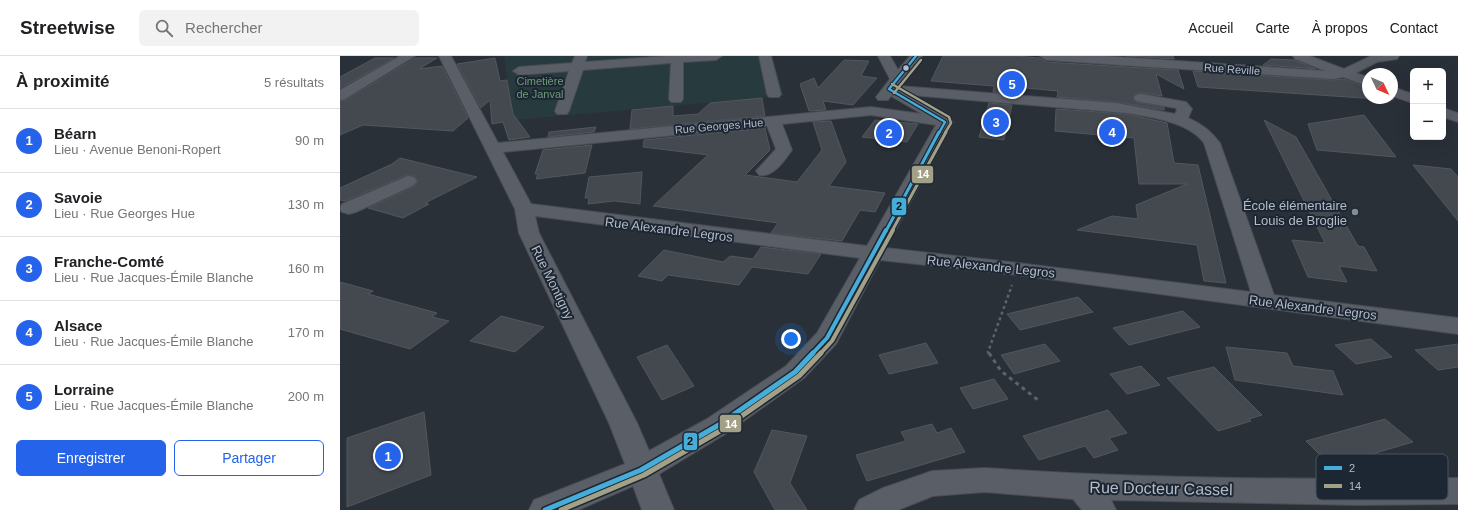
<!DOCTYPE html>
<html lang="fr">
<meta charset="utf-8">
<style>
body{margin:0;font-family:Arial,sans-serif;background:#f2f2f2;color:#202124}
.controls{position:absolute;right:12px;top:12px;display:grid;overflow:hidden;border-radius:6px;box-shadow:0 4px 16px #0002}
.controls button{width:36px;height:36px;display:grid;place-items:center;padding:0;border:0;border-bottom:1px solid #e0e0e0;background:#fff;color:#202124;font:20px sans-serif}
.compass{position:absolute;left:1022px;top:12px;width:36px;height:36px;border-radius:50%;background:#fff;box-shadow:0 4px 16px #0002;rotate:134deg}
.you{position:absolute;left:451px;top:283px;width:14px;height:14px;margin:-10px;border:3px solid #fff;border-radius:50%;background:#1a73e8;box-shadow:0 0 0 6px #1a73e833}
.badge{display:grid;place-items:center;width:26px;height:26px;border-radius:50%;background:#2563eb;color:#fff;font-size:13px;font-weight:700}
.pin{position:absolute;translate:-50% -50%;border:2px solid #fff;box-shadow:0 1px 4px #0006}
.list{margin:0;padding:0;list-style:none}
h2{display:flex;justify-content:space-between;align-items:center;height:52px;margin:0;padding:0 16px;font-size:17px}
h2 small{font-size:13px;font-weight:400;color:#757577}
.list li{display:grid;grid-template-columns:26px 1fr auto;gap:12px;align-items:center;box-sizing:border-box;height:64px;padding:0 16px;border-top:1px solid #e0e0e0}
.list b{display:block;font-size:15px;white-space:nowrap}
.list p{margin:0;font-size:13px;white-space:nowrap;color:#757577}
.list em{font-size:13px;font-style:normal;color:#757577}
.actions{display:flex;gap:8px;padding:12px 16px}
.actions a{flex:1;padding:9px 0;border:1px solid #2563eb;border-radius:6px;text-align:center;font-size:14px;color:#2563eb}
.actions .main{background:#2563eb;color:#fff}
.icon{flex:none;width:22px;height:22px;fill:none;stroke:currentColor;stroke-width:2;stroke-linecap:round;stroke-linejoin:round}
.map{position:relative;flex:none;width:1118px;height:454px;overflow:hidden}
header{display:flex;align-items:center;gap:24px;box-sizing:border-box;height:56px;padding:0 20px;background:#fff;border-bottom:1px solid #e0e0e0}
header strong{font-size:19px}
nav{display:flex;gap:22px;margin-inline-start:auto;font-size:14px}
.search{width:280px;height:36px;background:#f2f2f2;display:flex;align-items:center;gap:10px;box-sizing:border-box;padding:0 14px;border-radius:6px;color:#757577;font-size:15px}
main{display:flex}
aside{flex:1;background:#fff}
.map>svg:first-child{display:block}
</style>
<header>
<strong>Streetwise</strong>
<div class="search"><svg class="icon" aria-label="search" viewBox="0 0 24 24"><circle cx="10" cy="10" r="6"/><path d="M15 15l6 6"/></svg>Rechercher</div>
<nav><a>Accueil</a><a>Carte</a><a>À propos</a><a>Contact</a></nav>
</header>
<main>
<aside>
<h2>À proximité<small>5 résultats</small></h2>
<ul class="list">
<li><span class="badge">1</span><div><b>Béarn</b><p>Lieu · Avenue Benoni-Ropert</p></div><em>90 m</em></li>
<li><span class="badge">2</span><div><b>Savoie</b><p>Lieu · Rue Georges Hue</p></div><em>130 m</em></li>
<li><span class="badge">3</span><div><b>Franche-Comté</b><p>Lieu · Rue Jacques-Émile Blanche</p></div><em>160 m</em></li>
<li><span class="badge">4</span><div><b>Alsace</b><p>Lieu · Rue Jacques-Émile Blanche</p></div><em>170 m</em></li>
<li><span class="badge">5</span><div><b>Lorraine</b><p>Lieu · Rue Jacques-Émile Blanche</p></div><em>200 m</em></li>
</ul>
<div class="actions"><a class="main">Enregistrer</a><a>Partager</a></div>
</aside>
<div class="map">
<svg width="1118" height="454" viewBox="0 0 1118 454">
<rect width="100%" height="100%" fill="#2a3038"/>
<path fill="#273a3e" d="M 164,0 L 432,0 L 444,40 L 174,64 Z"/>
<path fill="#444950" stroke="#52575f" d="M 603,0 L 676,0 L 700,2 L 706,6 L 838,14 L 844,33 L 816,18 L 822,40 L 801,37 L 796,38 L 793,41 L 796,46 L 824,51 L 824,54 L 776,46 L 717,41 L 718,35 L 676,31 L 674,38 L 653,36 L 654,30 L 591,25 Z
M 785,0 L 833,0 L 834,3 Z
M 35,2 L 54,2 L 0,32 L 0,21 Z
M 75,2 L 97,2 L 79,13 L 102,10 L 128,62 L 113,75 L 23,69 L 0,79 L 0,45 L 6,44 Z
M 155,2 L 160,25 L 167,24 L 173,58 L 190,81 L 169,84 L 163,66 L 152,68 L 150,44 L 141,52 L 117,8 Z
M 931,3 L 954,4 L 976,13 L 923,9 Z
M 504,4 L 529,5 L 521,20 L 537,22 L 513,49 L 483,45 L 486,54 L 469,55 L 460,28 L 474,22 L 478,32 Z
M 853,15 L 909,19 L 910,21 L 912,19 L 994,24 L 1003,23 L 1028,31 L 1028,42 L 1054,42 L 1053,44 L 858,31 Z
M 422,42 L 425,60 L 290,73 L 292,54 L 333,50 L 333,60 L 358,58 L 370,47 Z
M 649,47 L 672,49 L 664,84 L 639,81 Z
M 716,53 L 787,58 L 827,67 L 834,107 L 858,109 L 886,227 L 864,225 L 857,189 L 737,174 L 772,160 L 798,163 L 796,149 L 847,128 L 799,128 L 794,82 L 715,75 Z
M 1024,59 L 1056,101 L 977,94 L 968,68 Z
M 535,64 L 578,68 L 567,86 L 522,81 Z
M 924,64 L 956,81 L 1018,190 L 1024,191 L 1037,215 L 999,210 L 1007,226 L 968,221 L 952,184 L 985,187 Z
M 491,65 L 506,106 L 489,130 L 545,137 L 535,156 L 520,154 L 502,185 L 431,177 L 438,167 L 313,150 L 368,99 L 303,91 L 304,84 L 425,72 L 430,94 L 405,119 L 457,126 L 482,94 L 473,66 Z
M 256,71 L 254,76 L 208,81 L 209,76 Z
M 252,89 L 245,117 L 196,123 L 198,118 L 195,118 L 203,94 Z
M 60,102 L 137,121 L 85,147 L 89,148 L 63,162 L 28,152 L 75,130 L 78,125 L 74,120 L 67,119 L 5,145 L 0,144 L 0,132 L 52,108 Z
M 1073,109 L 1111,113 L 1118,121 L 1118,165 Z
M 302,116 L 300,148 L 274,145 L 248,148 L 249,142 L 245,142 L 249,121 Z
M 421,191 L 481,198 L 468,218 L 412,211 L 399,229 L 328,219 L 322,225 L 298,220 L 324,194 L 383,206 L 390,200 L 413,203 Z
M 0,226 L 33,235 L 28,238 L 97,257 L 92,261 L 109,265 L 70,293 L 0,273 Z
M 738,241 L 753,256 L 680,274 L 667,258 Z
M 843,255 L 860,271 L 789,289 L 773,272 Z
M 161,260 L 204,271 L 175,296 L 130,285 Z
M 1031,283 L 1052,301 L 1016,308 L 995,289 Z
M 586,287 L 598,307 L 549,318 L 539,299 Z
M 705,288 L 720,305 L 674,318 L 661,299 Z
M 1118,288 L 1118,311 L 1098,314 L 1075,294 Z
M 327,289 L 354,330 L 322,344 L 297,301 Z
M 886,291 L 947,297 L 953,310 L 993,315 L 1003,339 L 895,324 Z
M 801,310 L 820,329 L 787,338 L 770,318 Z
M 874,311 L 922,359 L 909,363 L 911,365 L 878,375 L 827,322 Z
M 654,323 L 668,343 L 633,353 L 620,332 Z
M 768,354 L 787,377 L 769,382 L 778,394 L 754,402 L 745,390 L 699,404 L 683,380 Z
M 84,356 L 91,419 L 7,451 L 7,382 Z
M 1045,363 L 1073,386 L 991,410 L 966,385 Z
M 592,368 L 597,377 L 611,372 L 625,396 L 527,425 L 516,399 L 566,385 L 561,376 Z
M 432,374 L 467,380 L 450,427 L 467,454 L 435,454 L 414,416 Z"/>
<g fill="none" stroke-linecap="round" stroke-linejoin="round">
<defs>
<path id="minor" d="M 60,0 L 75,0 L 5,43 L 0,44 L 0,34 Z
M 99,0 L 111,0 L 158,87 L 531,51 L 582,58 L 551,40 L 548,44 L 538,44 L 536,41 L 550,23 L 538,0 L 550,0 L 558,14 L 570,0 L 582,0 L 559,30 L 776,47 L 835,58 L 837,54 L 836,52 L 801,46 L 796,45 L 794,42 L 796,39 L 801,38 L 846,46 L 852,53 L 848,62 C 862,68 871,75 880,87 L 934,239 L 1118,262 L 1118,278 L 678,219 L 540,204 L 496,288 L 464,322 L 387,377 L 319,418 L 334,454 L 302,454 L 293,430 L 238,454 L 189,454 L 194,444 L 285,408 L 269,367 L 179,177 L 175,153 ZM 570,39 L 787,57 C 811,61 849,66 864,87 L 911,236 L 678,207 L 546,192 L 613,66 L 610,63 ZM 531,59 L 596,69 L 527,190 L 191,148 L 163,96 L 427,70 L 436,93 L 416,115 L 419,119 C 433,122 444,105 452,94 L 442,68 ZM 195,160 L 520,202 L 477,277 L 446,310 L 367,363 L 309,395 L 297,367 L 199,177 Z
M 235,0 L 247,0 L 245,6 L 327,0 L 382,0 L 376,4 L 343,6 L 343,43 L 341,46 L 331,46 L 329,43 L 331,7 L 243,14 L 229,55 L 227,58 L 217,58 L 215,55 L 229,15 L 179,19 L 173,15 L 179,11 L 232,7 Z
M 419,0 L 431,0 L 441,38 L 439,41 L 429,41 L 427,38 Z
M 700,0 L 763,0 L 986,15 L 955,3 L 953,0 L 970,0 L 1004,13 L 1031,0 L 1059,0 L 1057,3 L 1037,6 L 1016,17 L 1028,21 L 1028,30 L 1003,21 L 994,23 L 706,4 Z
M 1052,31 L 1073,38 L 1073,47 L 1052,40 Z
M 1103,52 L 1118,57 L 1118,66 L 1103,61 Z
M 68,120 L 74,121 L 77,125 L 74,129 L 16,156 L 9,158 L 2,156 L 0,153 L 2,148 Z
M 645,412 C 802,423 960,424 1118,422 L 1118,448 L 1017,449 L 771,444 L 776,454 L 742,454 L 733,443 L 645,436 L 593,440 L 558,454 L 514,454 L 519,444 L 543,432 L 592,415 Z"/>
</defs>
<use href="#minor" stroke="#484c53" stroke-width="2"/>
<path stroke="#5d636a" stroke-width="2.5" stroke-dasharray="3 3" stroke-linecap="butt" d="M 649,298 L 648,296 L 672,229"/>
<path stroke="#5d636a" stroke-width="3" stroke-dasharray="4 4" stroke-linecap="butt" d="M 649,297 L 661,315 L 698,344"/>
<use href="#minor" fill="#5a5e66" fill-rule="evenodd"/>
<defs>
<path id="bus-1-far3" d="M 549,33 L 576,0
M 549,33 L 605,66 L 599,77"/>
<path id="bus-1-far2" d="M 546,175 L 599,76"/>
<path id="bus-1-far1" d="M 472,298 L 487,282 L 546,174"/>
<path id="bus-1" d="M 205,454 L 301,414 L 377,370 L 455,316 L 473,297"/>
<path id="bus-2-far3" d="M 552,28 L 609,61 L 611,67 L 605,77
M 554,37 L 581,4"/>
<path id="bus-2-far2" d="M 552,175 L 606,76"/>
<path id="bus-2-far1" d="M 480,298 L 492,285 L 553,174"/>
<path id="bus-2" d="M 221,454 L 304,419 L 380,375 L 459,320 L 481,297"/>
</defs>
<use href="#bus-1-far3" stroke="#1d2633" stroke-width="4.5"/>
<use href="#bus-1-far2" stroke="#1d2633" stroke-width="5.5"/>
<use href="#bus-1-far1" stroke="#1d2633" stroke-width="7"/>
<use href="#bus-1" stroke="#1d2633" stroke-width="8"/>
<use href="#bus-2-far3" stroke="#1d2633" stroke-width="4.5"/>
<use href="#bus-2-far2" stroke="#1d2633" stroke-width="5.5"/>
<use href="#bus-2-far1" stroke="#1d2633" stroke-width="7"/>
<use href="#bus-2" stroke="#1d2633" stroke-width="8"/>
<use href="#bus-1-far3" stroke="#46add8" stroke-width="2.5"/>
<use href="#bus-1-far2" stroke="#46add8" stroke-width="3"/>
<use href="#bus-1-far1" stroke="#46add8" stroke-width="4"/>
<use href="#bus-1" stroke="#46add8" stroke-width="5"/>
<use href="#bus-2-far3" stroke="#a2a188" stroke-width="2.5"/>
<use href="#bus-2-far2" stroke="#a2a188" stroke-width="3"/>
<use href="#bus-2-far1" stroke="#a2a188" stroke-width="4"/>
<use href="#bus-2" stroke="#a2a188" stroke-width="5"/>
</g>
<circle fill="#b4bcc9" stroke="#1d2633" stroke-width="1.5" cx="566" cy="12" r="3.5"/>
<circle fill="#848b96" stroke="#1d2633" stroke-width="1.5" cx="1015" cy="156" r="4"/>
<g text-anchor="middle" stroke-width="4" stroke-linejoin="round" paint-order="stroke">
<g font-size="11" fill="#b4bcc9" stroke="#1d2633">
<text transform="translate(892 13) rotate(4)" y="4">Rue Reville</text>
<text transform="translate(379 70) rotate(-5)" y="4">Rue Georges Hue</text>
</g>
<g font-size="11" fill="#6b9a76" stroke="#1d2633">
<text x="200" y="29">Cimetière<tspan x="200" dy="13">de Janval</tspan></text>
</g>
<g font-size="13" fill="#b4bcc9" stroke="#1d2633" text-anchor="end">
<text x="1007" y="154">École élémentaire<tspan x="1007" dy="15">Louis de Broglie</tspan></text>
</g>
<g font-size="13" fill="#b4bcc9" stroke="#1d2633">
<text transform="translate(329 173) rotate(7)" y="5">Rue Alexandre Legros</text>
<text transform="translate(651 210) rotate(6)" y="5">Rue Alexandre Legros</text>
<text transform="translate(213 226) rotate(64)" y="5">Rue Montigny</text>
<text transform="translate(973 251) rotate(7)" y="5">Rue Alexandre Legros</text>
</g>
<g font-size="16" fill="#b4bcc9" stroke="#1d2633">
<text transform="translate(821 432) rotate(1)" y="6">Rue Docteur Cassel</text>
</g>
</g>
<rect x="976" y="398" width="132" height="46" rx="6" fill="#1d2633" stroke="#4a5360" stroke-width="1"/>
<rect x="984" y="410" width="18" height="4" fill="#46add8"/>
<rect x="984" y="428" width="18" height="4" fill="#a2a188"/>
<g font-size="11" fill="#b4bcc9">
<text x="1009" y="416">2</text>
<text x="1009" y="434">14</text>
</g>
<g stroke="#1d2633" stroke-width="1.5">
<rect x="571" y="109" width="23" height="19" rx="4" fill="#a2a188"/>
<rect x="551" y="141" width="16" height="19" rx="4" fill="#46add8"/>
<rect x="379" y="358" width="23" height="19" rx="4" fill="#a2a188"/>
<rect x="343" y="376" width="15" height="19" rx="4" fill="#46add8"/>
</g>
<g font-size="11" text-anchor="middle" font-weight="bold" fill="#fff">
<text x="583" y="122">14</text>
<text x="391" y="372">14</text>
</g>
<g font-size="11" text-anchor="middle" font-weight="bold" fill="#111">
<text x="559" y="154">2</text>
<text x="350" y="389">2</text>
</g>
</svg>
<div class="controls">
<button>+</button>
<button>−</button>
</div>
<svg class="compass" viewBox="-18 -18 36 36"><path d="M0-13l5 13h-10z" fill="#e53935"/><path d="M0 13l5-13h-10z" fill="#757577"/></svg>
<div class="you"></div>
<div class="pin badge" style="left:48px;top:400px">1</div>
<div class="pin badge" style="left:549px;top:77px">2</div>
<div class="pin badge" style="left:656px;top:66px">3</div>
<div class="pin badge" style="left:772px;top:76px">4</div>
<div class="pin badge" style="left:672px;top:28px">5</div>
</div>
</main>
